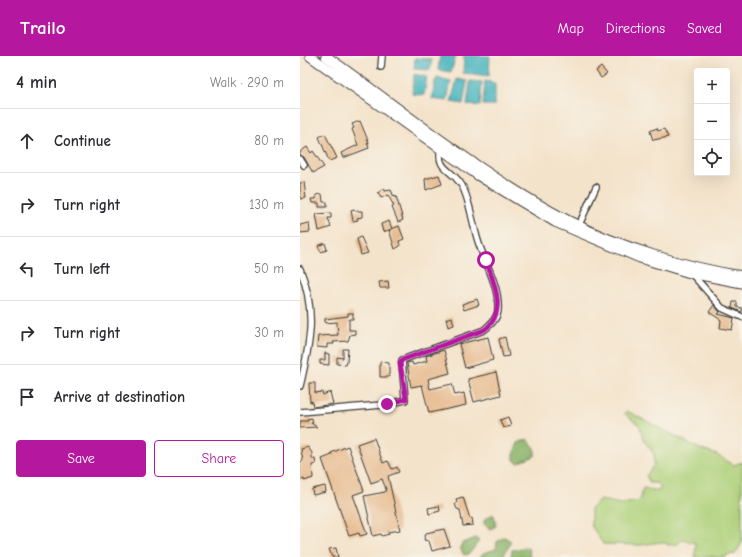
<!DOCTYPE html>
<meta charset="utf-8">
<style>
body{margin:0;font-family:"Comic Neue",sans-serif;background:#f7f7f7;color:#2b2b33}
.controls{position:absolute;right:12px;top:12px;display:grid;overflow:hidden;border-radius:4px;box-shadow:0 4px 16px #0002}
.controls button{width:36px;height:36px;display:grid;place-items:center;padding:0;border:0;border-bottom:1px solid #e1e1e2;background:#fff;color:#2b2b33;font:20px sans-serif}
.stop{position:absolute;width:12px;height:12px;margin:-9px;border:3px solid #b5179e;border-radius:50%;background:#fff}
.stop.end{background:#b5179e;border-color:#fff;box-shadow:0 1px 4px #0008}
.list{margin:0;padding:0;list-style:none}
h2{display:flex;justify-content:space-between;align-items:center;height:52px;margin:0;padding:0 16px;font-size:17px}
h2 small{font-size:13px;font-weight:400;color:#7c7c81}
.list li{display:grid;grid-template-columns:26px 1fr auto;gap:12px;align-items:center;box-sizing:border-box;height:64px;padding:0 16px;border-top:1px solid #e1e1e2}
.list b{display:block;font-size:15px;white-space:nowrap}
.list em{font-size:13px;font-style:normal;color:#7c7c81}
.actions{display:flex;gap:8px;padding:12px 16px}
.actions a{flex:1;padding:9px 0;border:1px solid #b5179e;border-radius:4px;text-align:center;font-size:14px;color:#b5179e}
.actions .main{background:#b5179e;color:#fff}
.icon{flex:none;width:22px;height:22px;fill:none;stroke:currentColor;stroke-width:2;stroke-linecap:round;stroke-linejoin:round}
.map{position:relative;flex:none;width:442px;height:501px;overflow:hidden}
header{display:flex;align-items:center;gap:24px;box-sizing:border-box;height:56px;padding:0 20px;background:#b5179e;color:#fff}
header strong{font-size:19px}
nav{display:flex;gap:22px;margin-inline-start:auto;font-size:14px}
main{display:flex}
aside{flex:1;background:#fff}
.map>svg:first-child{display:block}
</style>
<header>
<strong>Trailo</strong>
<nav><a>Map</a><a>Directions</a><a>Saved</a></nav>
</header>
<main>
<aside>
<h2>4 min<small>Walk · 290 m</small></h2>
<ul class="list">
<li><svg class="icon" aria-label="ahead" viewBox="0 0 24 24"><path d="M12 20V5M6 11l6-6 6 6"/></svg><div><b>Continue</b></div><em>80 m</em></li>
<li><svg class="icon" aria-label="right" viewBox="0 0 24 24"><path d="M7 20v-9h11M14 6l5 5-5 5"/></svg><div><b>Turn right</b></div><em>130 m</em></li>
<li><svg class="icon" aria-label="left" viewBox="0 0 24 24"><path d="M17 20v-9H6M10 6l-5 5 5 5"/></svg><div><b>Turn left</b></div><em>50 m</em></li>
<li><svg class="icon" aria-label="right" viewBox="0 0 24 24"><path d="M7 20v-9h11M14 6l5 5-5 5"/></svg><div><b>Turn right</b></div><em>30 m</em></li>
<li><svg class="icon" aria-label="arrive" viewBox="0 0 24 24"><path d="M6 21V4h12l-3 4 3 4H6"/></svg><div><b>Arrive at destination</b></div></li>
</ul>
<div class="actions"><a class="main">Save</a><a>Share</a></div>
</aside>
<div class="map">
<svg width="442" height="501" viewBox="0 0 442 501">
<rect width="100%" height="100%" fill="#f7f3e8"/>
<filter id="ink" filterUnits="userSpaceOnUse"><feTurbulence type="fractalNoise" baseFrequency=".025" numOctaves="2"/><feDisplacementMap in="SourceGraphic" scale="8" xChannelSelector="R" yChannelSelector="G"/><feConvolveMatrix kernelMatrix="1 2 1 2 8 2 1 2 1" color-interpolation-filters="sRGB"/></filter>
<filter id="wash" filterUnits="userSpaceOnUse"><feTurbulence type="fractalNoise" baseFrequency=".012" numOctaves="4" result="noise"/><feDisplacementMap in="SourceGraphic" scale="16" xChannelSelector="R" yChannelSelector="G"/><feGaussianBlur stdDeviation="0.9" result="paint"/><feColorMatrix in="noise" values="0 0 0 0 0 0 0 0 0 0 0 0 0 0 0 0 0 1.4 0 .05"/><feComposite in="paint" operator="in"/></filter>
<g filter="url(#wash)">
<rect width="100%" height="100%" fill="#f4e3cb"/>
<path fill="#add078" stroke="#64764a" d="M 327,355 L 400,393 L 417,399 L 434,409 L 442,406 L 442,487 L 435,498 L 427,499 L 425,501 L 395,501 L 396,487 L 382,484 L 378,488 L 369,489 L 362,486 L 340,489 L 303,488 L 291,469 L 291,452 L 300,444 L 322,448 L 340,445 L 343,432 L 359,435 L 361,432 L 357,427 L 350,427 L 346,420 L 354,409 L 354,398 L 345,386 L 339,369 L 324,357 Z"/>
<path fill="#8ab268" stroke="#536742" d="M 227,383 L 235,392 L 235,400 L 218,407 L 214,404 L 214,396 L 218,387 Z
M 191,459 L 194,459 L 196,470 L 190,473 L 184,468 L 184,464 Z
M 204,481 L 211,485 C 209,492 205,495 203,501 L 180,501 L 183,497 L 196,493 L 197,486 Z
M 176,482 L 179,485 L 169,498 L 164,499 L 160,492 L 162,487 Z
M 228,491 L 230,501 L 211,501 L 212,494 Z"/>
<path fill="#43b3bc" stroke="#30686c" d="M 140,0 L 156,0 L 151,16 L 138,14 Z
M 164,0 L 190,0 L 189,20 L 163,17 Z
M 115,2 L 131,3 L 131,10 L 130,14 L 114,13 Z
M 114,18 L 127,21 L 124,39 L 112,38 Z
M 137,22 L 151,25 L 147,45 L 132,43 L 135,25 Z
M 157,23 L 167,25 L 163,48 L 151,46 Z
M 170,25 L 182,26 L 180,50 L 167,49 Z
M 185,25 L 195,27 L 195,49 L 183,49 Z"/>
<g id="blocks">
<path fill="#e7bb90" d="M 301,11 L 307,18 L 301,22 L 296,15 Z
M 60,65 L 69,87 L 67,87 L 69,92 L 43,102 L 41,97 L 58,89 L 52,73 L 54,72 L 52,68 Z
M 357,72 L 358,75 L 364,73 L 368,81 L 353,84 L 350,75 Z
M 25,78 L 37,102 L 29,105 L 19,81 Z
M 7,91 L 11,97 L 13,95 L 24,111 L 13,117 L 4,101 L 0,99 L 0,96 Z
M 139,119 L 142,128 L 126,134 L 125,123 Z
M 4,126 L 6,142 L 0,143 L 0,127 Z
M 84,132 L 85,135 L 91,134 L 94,141 L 96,140 L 103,164 L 98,166 L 92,151 L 94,150 L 88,139 L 81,142 L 78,137 Z
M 22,138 L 23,146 L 27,146 L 27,151 L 19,151 L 19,147 L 12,147 L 11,143 L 16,143 L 16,139 Z
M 54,153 L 55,155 L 62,155 L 62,161 L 57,162 L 58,164 L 53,165 L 51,154 Z
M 31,157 L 31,162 L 28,162 L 31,171 L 19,175 L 16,158 Z
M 89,165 L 92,173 L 83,176 L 81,168 Z
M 9,167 L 10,176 L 0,177 L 0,169 Z
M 99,170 L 104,183 L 99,185 L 100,190 L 95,193 L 89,174 Z
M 61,181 L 68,197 L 61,199 L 57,183 Z
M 25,187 L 27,194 L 21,196 L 18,190 Z
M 88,225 L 89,232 L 80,232 L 79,226 Z
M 177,243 L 179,249 L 164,254 L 162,248 Z
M 433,246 L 437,246 L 437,251 L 442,252 L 442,256 L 432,252 Z
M 414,249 L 420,256 L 418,258 L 434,262 L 432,274 L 420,272 L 421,264 L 409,256 Z
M 48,257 L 53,257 L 53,263 L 49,263 L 49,274 L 55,274 L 55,278 L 50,279 L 48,285 L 33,286 L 34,288 L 27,288 L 27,292 L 17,291 L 18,280 L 38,279 L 37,266 L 25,267 L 25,263 L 48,260 Z
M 152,261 L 154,269 L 148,271 L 146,263 Z
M 188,281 L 193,304 L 165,312 L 159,288 Z
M 205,281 L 209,300 L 203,301 L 199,283 Z
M 43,293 L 48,293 L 47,306 L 46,309 L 37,308 L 37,301 L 43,302 Z
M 144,294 L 150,317 L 128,323 L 130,333 L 152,328 L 155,339 L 164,337 L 166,349 L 129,357 L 122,329 L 111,331 L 107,307 L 112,306 L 113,309 L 127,305 L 126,300 Z
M 25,297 L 29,298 L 29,309 L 20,308 L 20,304 L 25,304 Z
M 80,306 L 89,307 L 89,321 L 80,321 Z
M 196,316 L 201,339 L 174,346 L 168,323 Z
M 9,327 L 15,327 L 15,337 L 22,336 L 23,339 L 30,336 L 33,348 L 13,351 L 12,345 L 10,346 Z
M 208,361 L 211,370 L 203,372 L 200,364 Z
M 12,362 L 13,367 L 11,367 L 17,371 L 0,372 L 0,365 L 8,365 L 7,363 Z
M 74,382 L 83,407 L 88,405 L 92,413 L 97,411 L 99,416 L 88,420 L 100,474 L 88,476 L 89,478 L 82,480 L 81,478 L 73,480 L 64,440 L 85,436 L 86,433 L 82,423 L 71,427 L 57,388 Z
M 48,390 L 64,435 L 53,439 L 67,478 L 60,480 L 59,477 L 49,480 L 22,403 L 32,399 L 31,397 Z
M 8,391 L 12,397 L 12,403 L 15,403 L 16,408 L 12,409 L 13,422 L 4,425 L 4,423 L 0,424 L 0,406 L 3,405 L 1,393 Z
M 25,430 L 26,436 L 13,439 L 12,433 Z
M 163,441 L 170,463 L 172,462 L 173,469 L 163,470 L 160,454 L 157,453 L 155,448 L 157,447 L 156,443 Z
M 139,450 L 140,455 L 129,458 L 128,452 Z
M 144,473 L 150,490 L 132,495 L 129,485 L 124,484 L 126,477 Z
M 36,492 L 38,501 L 32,501 L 29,493 Z"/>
</g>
</g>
<g filter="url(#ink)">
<use href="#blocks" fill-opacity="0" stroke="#3c3a36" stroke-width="1"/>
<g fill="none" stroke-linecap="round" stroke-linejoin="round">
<defs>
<path id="minor" d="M 81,11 L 82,0
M 0,103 L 4,109
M 279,169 L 296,131
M 0,213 C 17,255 10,288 0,330
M 391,217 L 422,252 L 442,261
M 0,356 L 82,349 L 105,344 L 102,304 L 184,274 C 190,269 197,263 198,255 C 200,227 182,204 176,178 C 172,163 170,148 164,134 C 156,113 135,116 141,92"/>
<path id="trunk" d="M 10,0 L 179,120 L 255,166 L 340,202 L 390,217 L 442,227
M 26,0 C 106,57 182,120 269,165 C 319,191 386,211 442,220"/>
</defs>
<use href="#minor" stroke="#3c3a36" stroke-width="8"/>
<use href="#trunk" stroke="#3c3a36" stroke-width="11"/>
<use href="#minor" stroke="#fff" stroke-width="5.5"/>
<use href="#trunk" stroke="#fff" stroke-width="9"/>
</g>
</g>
<g fill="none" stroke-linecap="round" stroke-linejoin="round" filter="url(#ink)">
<path stroke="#b5179e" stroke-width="5" d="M 87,348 L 106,343 L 100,307 L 102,304 L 184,274 C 208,257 194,227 186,204"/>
</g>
</svg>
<div class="controls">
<button>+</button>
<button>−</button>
<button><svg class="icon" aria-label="locate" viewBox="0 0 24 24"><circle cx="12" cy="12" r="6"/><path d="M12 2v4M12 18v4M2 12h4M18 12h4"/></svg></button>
</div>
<div class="stop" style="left:186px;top:204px"></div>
<div class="stop end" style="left:87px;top:348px"></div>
</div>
</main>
